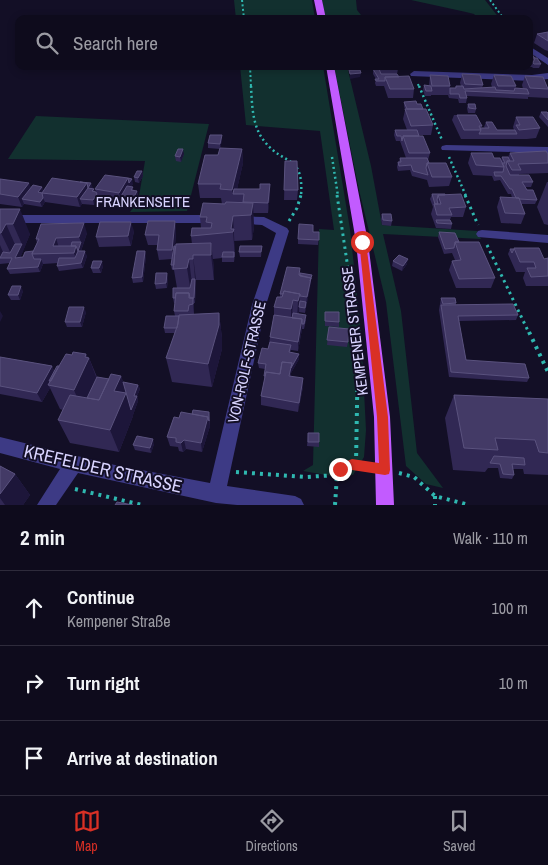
<!DOCTYPE html>
<meta charset="utf-8">
<style>
body{margin:0;font-family:"Archivo Narrow",sans-serif;background:#1c1929;color:#f1f3f6}
.stop{position:absolute;width:15px;height:15px;margin:-11px;border:4px solid #d93025;border-radius:50%;background:#fff}
.stop.end{background:#d93025;border-color:#fff;box-shadow:0 1px 5px #0008}
.list{margin:0;padding:0;list-style:none}
h2{display:flex;justify-content:space-between;align-items:center;height:65px;margin:0;padding:0 20px;font-size:21px}
h2 small{font-size:16px;font-weight:400;color:#9b9ba3}
.list li{display:grid;grid-template-columns:32px 1fr auto;gap:15px;align-items:center;box-sizing:border-box;height:75px;padding:0 20px;border-top:1px solid #2e2b3b}
.list b{display:block;font-size:19px;white-space:nowrap}
.list p{margin:0;font-size:16px;white-space:nowrap;color:#9b9ba3}
.list em{font-size:16px;font-style:normal;color:#9b9ba3}
.icon{flex:none;width:28px;height:28px;fill:none;stroke:currentColor;stroke-width:2;stroke-linecap:round;stroke-linejoin:round}
.map{position:relative;flex:none;width:548px;height:505px;overflow:hidden}
.search{position:absolute;background:#0e0b1c;box-shadow:0 2px 8px #0003;left:15px;right:15px;top:15px;height:55px;display:flex;align-items:center;gap:12px;box-sizing:border-box;padding:0 18px;border-radius:10px;color:#9b9ba3;font-size:19px}
.sheet{height:290px;background:#0e0b1c}
nav{display:flex;justify-content:space-around;align-items:center;box-sizing:border-box;height:70px;border-top:1px solid #2e2b3b;background:#0e0b1c;font-size:14px;color:#9b9ba3}
nav a{display:grid;justify-items:center;gap:2px}
nav .on{color:#d93025}
.map>svg:first-child{display:block}
</style>
<div class="map">
<svg width="548" height="505" viewBox="0 0 548 505">
<rect width="100%" height="100%" fill="#130f26"/>
<path fill="#12302f" d="M 234,0 L 312,0 L 315,19 L 236,19 Z
M 322,0 L 356,0 L 357,10 L 361,15 L 360,19 L 325,19 Z
M 411,0 L 485,0 L 500,19 L 479,19 L 474,14 L 466,12 Z
M 240,66 L 323,66 L 350,229 L 361,332 L 366,430 L 364,457 L 353,475 L 338,477 L 303,471 L 313,465 L 319,229 L 334,230 L 320,131 L 246,125 Z
M 334,66 L 347,66 L 371,166 L 382,225 L 477,231 L 481,239 L 383,234 L 401,311 L 417,453 L 443,488 L 426,484 L 406,466 L 386,302 L 359,190 Z
M 36,116 L 209,124 L 187,211 L 130,212 L 138,202 L 145,161 L 8,159 Z"/>
<g fill="none" stroke-linecap="round" stroke-linejoin="round">
<path stroke="#2fb8b0" stroke-width="2" stroke-dasharray="2 2.5" stroke-linecap="butt" d="M 242,0 L 244,19
M 490,0 L 504,19
M 250,66 L 251,87
M 418,84 L 419,87"/>
<path stroke="#2fb8b0" stroke-width="2.5" stroke-dasharray="2 3" stroke-linecap="butt" d="M 251,86 C 252,104 252,127 265,142 C 284,166 304,154 301,196
M 419,86 L 442,140
M 332,157 L 338,196
M 449,157 L 466,196"/>
<path stroke="#2fb8b0" stroke-width="3" stroke-dasharray="2.5 4" stroke-linecap="butt" d="M 337,195 L 353,302
M 465,195 L 478,225
M 289,221 L 297,208 L 301,195
M 487,245 L 529,333"/>
<path stroke="#2fb8b0" stroke-width="4" stroke-dasharray="3 5" stroke-linecap="butt" d="M 529,332 L 548,372
M 356,464 L 358,348
M 236,472 L 306,477 L 337,475
M 399,473 L 414,477 L 435,496 L 469,505
M 75,489 L 142,505
M 435,496 L 435,505
M 335,505 L 337,475 L 340,469 L 352,464 L 369,467"/>
<path fill="#3d3a85" fill-rule="evenodd" d="M 529,46 L 548,58 L 548,65 L 529,52 Z
M 414,71 L 532,75 L 548,73 L 548,79 L 532,81 L 411,76 L 410,74 Z
M 446,145 L 548,147 L 548,153 L 442,150 L 441,148 L 442,146 Z
M 0,215 L 217,215 L 223,219 L 217,223 L 0,223 Z
M 237,216 L 264,217 L 287,228 L 289,231 L 266,305 L 227,486 L 295,496 L 301,499 L 304,505 L 237,505 L 216,503 L 78,473 L 56,505 L 37,505 L 60,469 L 0,453 L 0,437 L 110,464 L 210,483 L 252,305 L 276,233 L 262,225 L 233,223 L 231,220 Z
M 482,230 L 548,235 L 548,243 L 478,237 L 476,234 L 478,231 Z"/>
<path fill="#c25bff" fill-rule="evenodd" d="M 314,0 L 322,0 L 326,19 L 318,19 Z
M 326,66 L 334,66 L 368,242 L 390,417 L 394,505 L 376,505 L 374,417 L 356,242 Z"/>
</g>
<path fill="#312854" d="M 548,32 L 548,51 L 545,50 L 534,43 L 537,34 Z
M 529,58 L 537,58 L 541,64 L 539,68 L 533,68 L 532,67 L 513,67 L 513,69 L 474,69 L 473,68 L 444,68 L 443,67 L 424,67 L 423,66 L 529,66 Z
M 370,66 L 397,66 L 398,69 L 397,74 L 399,77 L 414,89 L 413,98 L 388,98 L 384,86 L 376,86 L 375,83 L 376,79 L 373,74 L 373,69 L 377,69 L 371,69 Z
M 462,74 L 483,85 L 482,88 L 492,87 L 491,84 L 494,75 L 516,86 L 515,88 L 523,89 L 522,85 L 525,76 L 548,88 L 548,98 L 528,97 L 528,99 L 467,96 L 467,98 L 466,103 L 459,103 L 458,99 L 449,98 L 448,95 L 431,95 L 431,96 L 425,96 L 423,90 L 424,85 L 429,86 L 430,75 L 450,86 L 450,88 L 455,88 L 456,86 L 461,86 L 460,83 Z
M 404,102 L 417,104 L 423,109 L 433,125 L 431,135 L 419,135 L 430,153 L 428,160 L 429,163 L 452,177 L 449,186 L 429,187 L 427,180 L 412,176 L 410,170 L 398,171 L 397,167 L 398,162 L 399,162 L 400,158 L 406,158 L 400,141 L 396,141 L 394,135 L 395,130 L 407,130 L 403,119 L 405,110 L 404,106 Z
M 468,104 L 476,109 L 475,113 L 468,113 L 467,108 Z
M 541,112 L 548,113 L 548,127 L 539,117 Z
M 454,115 L 476,115 L 482,126 L 481,128 L 485,128 L 484,127 L 486,122 L 497,130 L 514,130 L 513,127 L 516,117 L 540,128 L 536,138 L 527,139 L 461,139 L 452,120 Z
M 222,140 L 220,148 L 242,149 L 243,163 L 237,189 L 270,194 L 268,213 L 253,213 L 254,227 L 252,240 L 234,241 L 235,254 L 234,262 L 222,262 L 222,258 L 213,259 L 214,280 L 196,280 L 195,303 L 194,303 L 194,314 L 219,313 L 222,338 L 222,349 L 212,387 L 172,382 L 166,358 L 175,333 L 165,333 L 164,328 L 175,316 L 174,311 L 175,303 L 174,303 L 173,298 L 177,288 L 174,270 L 172,270 L 171,265 L 172,259 L 159,260 L 157,250 L 157,245 L 148,245 L 145,235 L 175,221 L 176,231 L 175,246 L 192,244 L 191,236 L 201,228 L 200,217 L 222,204 L 221,198 L 200,198 L 198,184 L 218,155 L 220,149 L 208,148 L 208,143 Z
M 471,153 L 494,158 L 501,161 L 502,157 L 508,157 L 510,153 L 548,154 L 548,173 L 519,174 L 519,175 L 533,182 L 531,187 L 525,187 L 527,190 L 537,200 L 535,204 L 521,204 L 525,214 L 521,224 L 501,223 L 497,207 L 500,197 L 512,198 L 511,194 L 508,194 L 500,180 L 494,181 L 492,176 L 473,175 L 468,163 Z
M 184,154 L 181,162 L 176,161 L 175,156 Z
M 285,161 L 298,190 L 297,200 L 284,200 Z
M 142,171 L 143,176 L 139,183 L 135,182 L 134,177 Z
M 0,179 L 31,187 L 42,187 L 43,190 L 93,188 L 92,188 L 94,189 L 95,192 L 96,192 L 95,189 L 133,184 L 131,186 L 134,191 L 137,191 L 138,196 L 134,204 L 98,199 L 94,205 L 82,204 L 80,207 L 45,202 L 42,207 L 24,204 L 22,207 L 0,204 Z
M 547,182 L 548,182 L 548,225 L 544,224 L 537,207 Z
M 432,194 L 445,194 L 466,207 L 463,217 L 451,217 L 450,220 L 452,224 L 451,229 L 436,228 L 431,214 L 433,207 L 430,199 Z
M 0,209 L 30,234 L 20,258 L 23,257 L 33,251 L 37,243 L 36,239 L 87,233 L 81,251 L 87,256 L 83,268 L 59,271 L 57,266 L 58,263 L 43,264 L 40,272 L 10,274 L 7,269 L 10,263 L 0,264 Z
M 382,214 L 392,221 L 391,226 L 382,225 L 381,219 Z
M 134,231 L 131,246 L 99,247 L 96,237 Z
M 313,232 L 319,232 L 318,245 L 298,244 L 298,239 Z
M 439,232 L 459,242 L 495,278 L 491,288 L 456,288 L 449,270 L 452,261 L 455,260 L 452,253 L 444,254 L 438,237 Z
M 262,246 L 261,257 L 240,257 L 239,252 Z
M 510,249 L 514,249 L 544,259 L 548,258 L 548,286 L 526,286 L 523,278 L 525,272 L 516,272 L 508,254 Z
M 145,251 L 146,256 L 143,282 L 133,283 L 132,278 Z
M 393,261 L 407,264 L 402,271 L 392,266 Z
M 103,266 L 101,273 L 93,273 L 91,268 Z
M 300,273 L 311,280 L 305,313 L 299,312 L 299,314 L 306,320 L 304,329 L 302,329 L 298,351 L 291,350 L 290,352 L 299,359 L 291,373 L 291,376 L 303,387 L 298,412 L 261,405 L 261,396 L 264,381 L 264,376 L 265,369 L 259,368 L 258,363 L 268,349 L 274,315 L 274,307 L 280,297 L 280,294 Z
M 168,278 L 167,288 L 156,289 L 155,284 Z
M 23,291 L 20,300 L 11,300 L 8,295 Z
M 441,298 L 456,303 L 456,305 L 518,315 L 516,320 L 459,321 L 466,360 L 529,378 L 527,382 L 449,377 L 439,310 Z
M 86,312 L 82,327 L 67,327 L 65,322 Z
M 325,312 L 339,322 L 339,327 L 325,326 Z
M 329,327 L 348,342 L 347,347 L 327,345 Z
M 86,354 L 88,358 L 89,358 L 97,377 L 109,379 L 121,376 L 123,382 L 138,385 L 140,389 L 137,396 L 138,401 L 133,415 L 133,416 L 119,452 L 70,443 L 58,420 L 63,410 L 60,409 L 50,388 L 42,402 L 0,394 L 0,357 L 52,366 L 54,371 L 72,355 Z
M 454,395 L 548,399 L 548,475 L 524,474 L 523,469 L 513,469 L 514,475 L 512,479 L 500,478 L 498,468 L 488,468 L 485,472 L 453,470 L 445,418 Z
M 209,412 L 210,426 L 202,452 L 186,449 L 183,452 L 179,451 L 178,447 L 170,446 L 167,437 L 179,418 L 192,414 Z
M 308,433 L 319,442 L 319,447 L 307,446 Z
M 154,444 L 151,453 L 135,450 L 133,445 Z
M 0,466 L 15,474 L 30,495 L 23,505 L 0,505 Z"/>
<path fill="#1d163a" d="M 361,73 L 360,77 L 350,79 L 350,74 Z
M 222,135 L 222,140 L 220,149 L 220,144 Z
M 183,149 L 184,154 L 181,162 L 180,157 Z
M 242,149 L 243,163 L 236,194 L 233,194 L 232,190 Z
M 142,171 L 143,176 L 139,183 L 138,178 Z
M 128,178 L 132,179 L 133,184 L 130,188 L 120,198 L 119,193 Z
M 29,183 L 33,192 L 22,199 L 24,204 L 22,207 L 18,197 Z
M 87,183 L 91,183 L 93,188 L 85,199 L 80,199 L 82,204 L 80,207 L 77,197 Z
M 270,184 L 270,194 L 268,213 L 268,203 Z
M 42,187 L 44,191 L 43,193 L 38,192 Z
M 137,191 L 138,196 L 134,204 L 133,199 Z
M 97,194 L 98,199 L 94,205 L 93,200 Z
M 43,198 L 45,202 L 42,207 L 40,202 Z
M 253,203 L 254,227 L 252,240 L 251,215 Z
M 20,209 L 30,234 L 24,249 L 13,224 Z
M 233,216 L 235,254 L 235,257 L 233,232 L 231,229 Z
M 175,221 L 176,231 L 174,259 L 172,250 Z
M 131,222 L 134,231 L 131,246 L 128,236 Z
M 84,223 L 87,233 L 77,263 L 74,253 L 76,246 L 81,242 L 79,237 Z
M 6,224 L 17,249 L 13,258 L 1,233 Z
M 56,238 L 59,248 L 53,246 Z
M 211,243 L 214,268 L 214,280 L 211,255 Z
M 22,244 L 24,249 L 18,263 L 15,258 Z
M 0,245 L 5,257 L 0,258 Z
M 85,251 L 87,256 L 83,268 L 81,263 Z
M 145,251 L 146,256 L 143,282 L 142,277 Z
M 193,255 L 196,280 L 195,303 L 194,298 L 195,279 Z
M 41,259 L 43,264 L 40,272 L 38,267 Z
M 189,259 L 192,284 L 191,293 L 187,268 Z
M 408,259 L 407,264 L 402,271 L 403,266 Z
M 102,261 L 103,266 L 101,273 L 99,268 Z
M 167,273 L 168,278 L 167,288 L 166,283 Z
M 312,275 L 310,288 L 305,313 L 307,297 Z
M 21,286 L 23,291 L 20,300 L 18,295 Z
M 300,294 L 299,312 L 297,319 L 298,301 Z
M 193,298 L 194,308 L 194,314 L 193,304 Z
M 293,300 L 292,318 L 291,322 L 291,309 Z
M 84,307 L 86,312 L 82,327 L 80,322 Z
M 0,311 L 3,316 L 0,322 Z
M 219,313 L 222,338 L 222,349 L 212,387 L 208,364 Z
M 302,319 L 302,329 L 298,351 L 298,342 Z
M 86,354 L 88,360 L 89,358 L 98,382 L 84,414 L 74,390 Z
M 299,354 L 299,359 L 291,373 L 289,385 L 289,376 L 292,363 Z
M 52,366 L 56,376 L 49,381 L 51,385 L 48,385 L 50,388 L 42,402 L 37,393 Z
M 121,376 L 129,399 L 134,396 L 138,385 L 140,389 L 137,396 L 138,401 L 133,415 L 133,416 L 119,452 L 110,430 L 114,391 Z
M 303,378 L 303,387 L 298,412 L 299,403 Z
M 208,417 L 210,426 L 202,452 L 201,443 Z
M 153,439 L 154,444 L 151,453 L 150,448 Z
M 184,440 L 186,449 L 183,452 L 181,443 Z
M 15,474 L 30,495 L 23,505 L 5,505 L 0,498 L 0,494 Z"/>
<path fill="#433a66" stroke="#5a527e" d="M 548,32 L 548,41 L 537,34 Z
M 529,51 L 535,58 L 529,58 Z
M 535,58 L 537,58 L 541,64 L 534,64 L 533,63 Z
M 380,66 L 397,66 L 398,69 L 381,69 Z
M 373,69 L 379,69 L 381,74 L 397,74 L 399,77 L 385,77 L 385,81 L 376,81 L 375,79 L 379,79 Z
M 349,70 L 360,70 L 361,73 L 350,74 Z
M 462,74 L 480,75 L 483,85 L 465,84 Z
M 430,75 L 448,76 L 450,86 L 432,86 Z
M 494,75 L 511,76 L 516,86 L 498,86 Z
M 409,76 L 414,89 L 390,89 L 385,77 Z
M 525,76 L 543,77 L 548,89 L 530,88 Z
M 424,85 L 431,86 L 432,91 L 426,91 Z
M 456,86 L 463,86 L 464,89 L 495,87 L 496,90 L 514,91 L 515,88 L 527,89 L 529,94 L 465,91 L 467,98 L 460,98 L 459,94 L 450,94 L 450,88 L 456,88 Z
M 416,101 L 417,104 L 421,104 L 423,109 L 407,109 L 404,102 Z
M 468,104 L 475,104 L 476,109 L 469,108 Z
M 405,109 L 426,109 L 433,125 L 411,126 Z
M 541,112 L 547,112 L 548,113 L 548,120 Z
M 457,115 L 476,115 L 482,126 L 479,126 L 481,130 L 464,130 Z
M 516,117 L 533,117 L 540,128 L 519,130 L 516,125 L 520,125 Z
M 486,122 L 492,122 L 497,130 L 515,130 L 517,134 L 479,134 L 481,130 L 480,128 L 489,128 Z
M 395,130 L 417,130 L 419,136 L 403,136 L 402,141 L 401,136 L 397,136 Z
M 210,135 L 222,135 L 220,144 L 208,143 Z
M 403,136 L 423,136 L 430,153 L 409,153 Z
M 220,148 L 242,149 L 232,190 L 220,189 L 221,184 L 198,184 L 205,155 L 218,155 Z
M 178,149 L 183,149 L 180,157 L 175,156 Z
M 546,151 L 548,154 L 548,163 L 518,164 L 521,170 L 512,170 L 507,161 L 514,161 L 510,153 Z
M 471,153 L 492,153 L 494,158 L 500,158 L 504,167 L 476,165 Z
M 502,157 L 508,157 L 510,161 L 507,161 L 506,166 L 510,175 L 529,175 L 533,182 L 522,182 L 527,190 L 533,190 L 537,200 L 519,199 L 519,198 L 516,198 L 512,189 L 510,189 L 501,176 L 495,176 L 494,172 L 503,172 L 504,167 L 502,163 L 505,163 Z
M 400,158 L 427,158 L 429,163 L 427,163 L 426,168 L 428,175 L 413,171 L 411,165 L 399,166 L 398,162 L 401,162 Z
M 285,161 L 297,161 L 298,190 L 284,190 Z
M 427,163 L 446,163 L 452,177 L 432,177 Z
M 137,171 L 142,171 L 138,178 L 134,177 Z
M 105,175 L 128,178 L 119,193 L 95,189 Z
M 52,178 L 87,183 L 77,197 L 42,193 Z
M 128,178 L 132,179 L 129,183 Z
M 0,179 L 29,183 L 18,197 L 0,194 Z
M 80,182 L 91,183 L 88,188 L 87,183 Z
M 260,184 L 270,184 L 268,203 L 243,202 L 244,194 L 233,194 L 234,189 L 260,189 Z
M 33,185 L 42,187 L 38,192 L 42,193 L 43,198 L 40,202 L 22,199 Z
M 127,186 L 133,187 L 131,190 L 137,191 L 133,199 L 120,198 Z
M 88,188 L 94,189 L 92,191 L 96,192 L 97,194 L 93,200 L 80,199 Z
M 432,194 L 445,194 L 445,195 L 438,195 L 437,200 L 438,204 L 435,204 Z
M 461,194 L 466,207 L 449,208 L 452,215 L 437,215 L 434,204 L 441,204 L 438,195 Z
M 500,197 L 519,198 L 525,214 L 505,213 Z
M 226,202 L 253,203 L 251,215 L 233,216 L 231,229 L 234,229 L 233,232 L 191,236 L 192,228 L 211,228 L 212,223 L 206,222 L 207,217 L 200,217 L 203,203 L 225,204 Z
M 0,209 L 20,209 L 13,224 L 6,224 L 1,233 L 0,233 Z
M 382,214 L 391,214 L 392,221 L 383,220 Z
M 436,220 L 450,220 L 452,224 L 437,223 Z
M 148,221 L 175,221 L 172,250 L 157,250 L 159,235 L 145,235 Z
M 100,222 L 131,222 L 128,236 L 96,237 Z
M 84,223 L 79,237 L 56,238 L 53,246 L 76,246 L 74,253 L 32,254 L 39,239 L 36,239 L 41,224 Z
M 299,224 L 313,225 L 313,232 L 319,232 L 319,240 L 298,239 Z
M 439,232 L 455,233 L 459,242 L 455,242 L 454,248 L 445,249 Z
M 72,242 L 81,242 L 78,251 L 76,246 L 71,246 Z
M 455,242 L 479,242 L 495,278 L 459,279 L 452,261 L 461,260 Z
M 211,243 L 211,255 L 193,255 L 193,259 L 189,259 L 187,268 L 173,269 L 176,244 Z
M 15,244 L 22,244 L 15,258 L 23,257 L 25,252 L 33,251 L 32,254 L 34,259 L 41,259 L 38,267 L 7,269 L 12,258 L 0,258 L 3,252 L 10,253 Z
M 174,246 L 175,246 L 174,265 L 171,265 Z
M 240,246 L 262,246 L 261,252 L 239,252 Z
M 514,248 L 539,248 L 544,259 L 548,258 L 548,276 L 531,277 L 527,268 L 536,268 L 534,262 L 520,262 Z
M 510,249 L 514,249 L 512,253 Z
M 78,251 L 85,251 L 81,263 L 57,266 L 59,258 L 75,258 Z
M 137,251 L 145,251 L 142,277 L 132,278 Z
M 223,252 L 234,252 L 234,257 L 222,257 Z
M 399,255 L 408,259 L 403,266 L 393,261 Z
M 93,261 L 102,261 L 99,268 L 91,268 Z
M 287,267 L 300,268 L 299,275 L 311,278 L 307,297 L 300,296 L 300,294 L 284,291 L 283,294 L 280,294 Z
M 156,273 L 167,273 L 166,283 L 155,284 Z
M 300,273 L 312,275 L 310,281 L 311,278 L 300,276 Z
M 192,279 L 195,279 L 194,298 L 190,298 L 189,293 L 176,293 L 175,298 L 173,298 L 173,288 L 190,288 Z
M 12,286 L 21,286 L 18,295 L 8,295 Z
M 284,291 L 300,294 L 298,301 L 293,300 L 291,309 L 274,307 L 277,297 L 282,297 Z
M 176,293 L 189,293 L 189,298 L 193,298 L 193,304 L 189,305 L 188,311 L 174,311 Z
M 441,298 L 455,298 L 456,303 L 443,304 Z
M 300,301 L 306,302 L 305,308 L 299,307 Z
M 513,304 L 518,315 L 458,316 L 466,360 L 525,364 L 529,378 L 451,372 L 441,305 Z
M 69,307 L 84,307 L 80,322 L 65,322 Z
M 325,312 L 339,312 L 339,322 L 325,321 Z
M 219,313 L 219,325 L 208,364 L 166,358 L 178,324 L 179,315 Z
M 293,313 L 306,315 L 304,324 L 302,324 L 302,319 L 292,318 Z
M 274,315 L 302,319 L 298,342 L 270,337 Z
M 166,316 L 179,316 L 177,328 L 164,328 Z
M 329,327 L 349,329 L 348,342 L 327,340 Z
M 270,342 L 291,345 L 289,352 L 299,354 L 291,368 L 292,363 L 282,362 L 280,374 L 266,372 L 265,376 L 264,376 L 266,364 L 258,363 L 262,348 L 268,349 Z
M 73,352 L 86,354 L 85,357 L 89,358 L 74,390 L 48,385 L 66,354 L 72,355 Z
M 0,357 L 52,366 L 37,393 L 0,386 Z
M 282,362 L 292,363 L 289,376 L 303,378 L 299,403 L 261,396 L 266,372 L 280,374 Z
M 57,366 L 59,366 L 51,381 L 49,381 Z
M 111,374 L 121,376 L 114,391 L 126,393 L 110,430 L 58,420 L 70,395 L 99,400 Z
M 97,377 L 109,379 L 99,400 L 87,398 Z
M 123,382 L 138,385 L 134,396 L 137,396 L 131,410 Z
M 454,395 L 548,399 L 548,453 L 539,452 L 535,440 L 495,438 L 498,450 L 464,448 Z
M 193,410 L 209,412 L 209,421 L 208,417 L 192,414 Z
M 181,412 L 208,417 L 201,443 L 184,440 L 181,443 L 176,442 L 176,438 L 167,437 L 174,417 L 179,418 Z
M 308,433 L 319,433 L 319,442 L 308,442 Z
M 137,436 L 153,439 L 150,448 L 133,445 Z
M 494,456 L 524,458 L 525,465 L 512,464 L 514,475 L 503,474 L 500,464 L 490,463 Z
M 0,466 L 15,474 L 0,494 Z
M 117,502 L 133,505 L 115,505 Z"/>
<path fill="#d93025" d="M 359,240 L 365,240 L 366,242 L 388,417 L 390,470 L 389,474 L 385,475 L 352,470 L 340,474 L 337,472 L 335,469 L 337,465 L 352,459 L 379,463 L 377,417 Z"/>
<g text-anchor="middle" stroke-width="4" stroke-linejoin="round" paint-order="stroke">
<g font-size="15" fill="#d9d4ff" stroke="#130f26">
<text x="143" y="207">FRANKENSEITE</text>
<text transform="translate(355 331) rotate(-97)" y="5">KEMPENER STRASSE</text>
<text transform="translate(247 362) rotate(-77)" y="5">VON-ROLF-STRASSE</text>
</g>
<g font-size="18" fill="#d9d4ff" stroke="#130f26">
<text transform="translate(103 469) rotate(13)" y="6">KREFELDER STRASSE</text>
</g>
</g>
</svg>
<div class="stop" style="left:362px;top:242px"></div>
<div class="stop end" style="left:340px;top:469px"></div>
<div class="search"><svg class="icon" aria-label="search" viewBox="0 0 24 24"><circle cx="10" cy="10" r="6"/><path d="M15 15l6 6"/></svg>Search here</div>
</div>
<section class="sheet">
<h2>2 min<small>Walk · 110 m</small></h2>
<ul class="list">
<li><svg class="icon" aria-label="ahead" viewBox="0 0 24 24"><path d="M12 20V5M6 11l6-6 6 6"/></svg><div><b>Continue</b><p>Kempener Straße</p></div><em>100 m</em></li>
<li><svg class="icon" aria-label="right" viewBox="0 0 24 24"><path d="M7 20v-9h11M14 6l5 5-5 5"/></svg><div><b>Turn right</b></div><em>10 m</em></li>
<li><svg class="icon" aria-label="arrive" viewBox="0 0 24 24"><path d="M6 21V4h12l-3 4 3 4H6"/></svg><div><b>Arrive at destination</b></div></li>
</ul>
</section>
<nav>
<a class="on"><svg class="icon" aria-label="map" viewBox="0 0 24 24"><path d="M3 6l6-2 6 2 6-2v14l-6 2-6-2-6 2zM9 4v14M15 6v14"/></svg>Map</a>
<a><svg class="icon" aria-label="directions" viewBox="0 0 24 24"><path d="M12 3l9 9-9 9-9-9zM9 14v-3h6M13 9l2 2-2 2"/></svg>Directions</a>
<a><svg class="icon" aria-label="saved" viewBox="0 0 24 24"><path d="M7 4h10v16l-5-4-5 4z"/></svg>Saved</a>
</nav>
